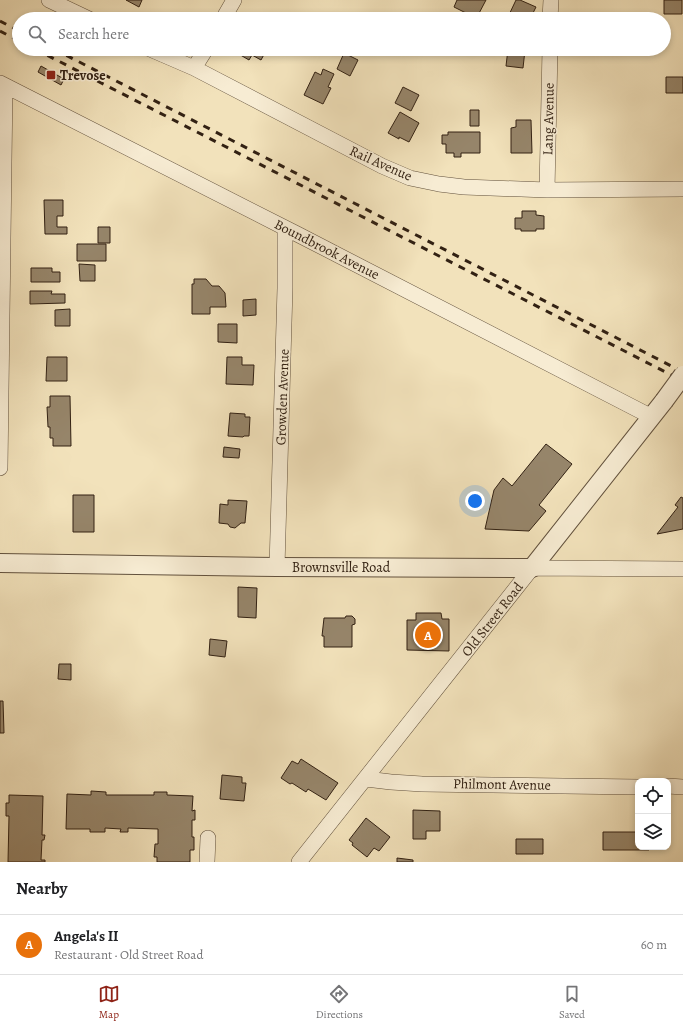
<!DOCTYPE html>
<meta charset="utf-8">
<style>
body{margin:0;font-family:Alegreya,serif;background:#f2f2f2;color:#202124}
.controls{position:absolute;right:12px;bottom:12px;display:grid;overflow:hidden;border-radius:8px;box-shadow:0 2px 6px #0003}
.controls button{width:36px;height:36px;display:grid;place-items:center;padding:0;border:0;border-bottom:1px solid #e0e0e0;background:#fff;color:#202124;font:20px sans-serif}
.you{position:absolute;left:475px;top:501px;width:14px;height:14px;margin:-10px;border:3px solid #fff;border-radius:50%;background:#1a73e8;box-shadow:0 0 0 6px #1a73e833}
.badge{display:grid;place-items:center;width:26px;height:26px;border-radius:50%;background:#8f2418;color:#fff;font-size:13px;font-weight:700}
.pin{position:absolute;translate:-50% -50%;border:2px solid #fff;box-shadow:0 1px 4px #0006}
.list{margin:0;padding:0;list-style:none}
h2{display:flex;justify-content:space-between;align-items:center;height:52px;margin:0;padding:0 16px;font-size:17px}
h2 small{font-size:13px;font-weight:400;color:#757577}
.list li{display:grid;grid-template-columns:26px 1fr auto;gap:12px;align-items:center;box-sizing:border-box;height:60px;padding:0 16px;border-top:1px solid #e0e0e0}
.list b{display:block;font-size:15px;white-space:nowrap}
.list p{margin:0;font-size:13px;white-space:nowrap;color:#757577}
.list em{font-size:13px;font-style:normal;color:#757577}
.icon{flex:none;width:22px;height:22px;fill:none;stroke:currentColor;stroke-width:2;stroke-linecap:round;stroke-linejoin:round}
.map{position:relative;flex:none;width:683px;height:862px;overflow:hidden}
.search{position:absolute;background:#fff;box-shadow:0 2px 6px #0003;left:12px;right:12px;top:12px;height:44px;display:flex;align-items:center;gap:10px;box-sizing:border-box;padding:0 14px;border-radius:22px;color:#757577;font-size:15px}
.sheet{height:112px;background:#fff}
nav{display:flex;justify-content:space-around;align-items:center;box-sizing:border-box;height:56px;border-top:1px solid #e0e0e0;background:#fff;font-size:11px;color:#757577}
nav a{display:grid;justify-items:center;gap:2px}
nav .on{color:#8f2418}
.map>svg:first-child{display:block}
</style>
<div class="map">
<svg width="683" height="862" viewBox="0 0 683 862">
<rect width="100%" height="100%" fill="#f2e2bb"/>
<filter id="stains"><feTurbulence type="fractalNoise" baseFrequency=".005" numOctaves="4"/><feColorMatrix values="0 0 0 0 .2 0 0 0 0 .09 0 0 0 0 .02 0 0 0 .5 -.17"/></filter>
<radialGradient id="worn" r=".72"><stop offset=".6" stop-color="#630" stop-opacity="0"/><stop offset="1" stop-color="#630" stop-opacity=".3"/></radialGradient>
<path fill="#96856a" stroke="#322113" d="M 126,0 L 142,0 L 139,7 Z
M 457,0 L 486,0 L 476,19 L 463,19 L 466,13 L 454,7 Z
M 516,0 L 520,0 L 536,7 L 530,19 L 507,19 Z
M 664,0 L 682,0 L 682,14 L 664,14 Z
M 239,49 L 267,49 L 261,60 L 252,55 L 249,60 L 237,53 Z
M 508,49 L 525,50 L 523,68 L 506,66 Z
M 344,53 L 358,60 L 350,76 L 337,69 Z
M 41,66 L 64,79 L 61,85 L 38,72 Z
M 323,69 L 334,74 L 328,87 L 331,88 L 323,104 L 304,95 L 315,72 L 321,75 Z
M 666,77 L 683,77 L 683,93 L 666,93 Z
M 403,87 L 419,95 L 411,111 L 395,103 Z
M 470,110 L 479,110 L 479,126 L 470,126 Z
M 400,112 L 419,123 L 409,142 L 399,137 L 399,139 L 388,133 Z
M 516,120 L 531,120 L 532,153 L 511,153 L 511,128 L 516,127 Z
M 448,132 L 480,132 L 480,153 L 461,153 L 461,157 L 454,157 L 454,153 L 446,153 L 446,144 L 442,144 L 442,135 L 448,135 Z
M 44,200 L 63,200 L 63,216 L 57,216 L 57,227 L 67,227 L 67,234 L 45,234 Z
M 522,211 L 536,211 L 536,215 L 544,216 L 544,229 L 536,229 L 536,231 L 521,231 L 521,229 L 515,229 L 515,218 L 522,218 Z
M 98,227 L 110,227 L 110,243 L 98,243 Z
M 77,244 L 106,244 L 106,261 L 77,261 Z
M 79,264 L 95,265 L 95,281 L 80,281 Z
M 31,268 L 52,268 L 52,272 L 60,272 L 60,282 L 31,282 Z
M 194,279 L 206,279 L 212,286 L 219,286 L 225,293 L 226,307 L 210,307 L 210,314 L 192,314 L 192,284 L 194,284 Z
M 30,291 L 52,291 L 51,294 L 65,294 L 65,303 L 30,304 Z
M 256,299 L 256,315 L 243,316 L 243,300 Z
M 70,309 L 70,326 L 55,326 L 55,310 Z
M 218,324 L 237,324 L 237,343 L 218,342 Z
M 47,357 L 67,357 L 67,381 L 46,381 Z
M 227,357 L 242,357 L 242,365 L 254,365 L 253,385 L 226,384 Z
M 50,396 L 70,396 L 71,446 L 53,446 L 53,438 L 50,438 L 50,427 L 48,427 L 47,407 L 50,407 Z
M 230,413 L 245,414 L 245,417 L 250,417 L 249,436 L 244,436 L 243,437 L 228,436 Z
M 546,444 L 572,464 L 539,505 L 546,511 L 529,531 L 485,529 L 494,490 L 503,478 L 512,486 Z
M 224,447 L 240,449 L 239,458 L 223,457 Z
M 73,495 L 94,495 L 94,532 L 73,532 Z
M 681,497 L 683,498 L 683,529 L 657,534 L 678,507 L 675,505 Z
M 228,500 L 247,501 L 245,523 L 241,523 L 235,528 L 230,527 L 228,524 L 219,523 L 220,504 L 228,505 Z
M 238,587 L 257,588 L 256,618 L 238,617 Z
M 416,613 L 441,613 L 442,619 L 449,619 L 449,651 L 407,650 L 407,620 L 416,620 Z
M 346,616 L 352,616 L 355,619 L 355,624 L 352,625 L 352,647 L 324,647 L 324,636 L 322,636 L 324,618 L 345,618 Z
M 210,639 L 227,641 L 225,657 L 209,655 Z
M 59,664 L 71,664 L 71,680 L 58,679 Z
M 0,701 L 3,701 L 4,733 L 0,733 Z
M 301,759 L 338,783 L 326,800 L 308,789 L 306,792 L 292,783 L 290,784 L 281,778 L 292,761 L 298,764 Z
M 222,775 L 242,777 L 242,783 L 246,783 L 244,801 L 220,799 Z
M 91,791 L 106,792 L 106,795 L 154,795 L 154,792 L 167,792 L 167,795 L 193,796 L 192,811 L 195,810 L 195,820 L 192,820 L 192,837 L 194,837 L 194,850 L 190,850 L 190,862 L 157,862 L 157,857 L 154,857 L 155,844 L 158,844 L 158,829 L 128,828 L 128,832 L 120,832 L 121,829 L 105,828 L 105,832 L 90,832 L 90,829 L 66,829 L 67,794 L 91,795 Z
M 9,795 L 43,796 L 42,835 L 45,835 L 44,840 L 42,840 L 41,860 L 45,860 L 45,862 L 8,862 L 9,816 L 6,816 L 6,803 L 9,803 Z
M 413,810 L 440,811 L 440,831 L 426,831 L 426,839 L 413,839 Z
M 366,818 L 390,837 L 379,851 L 374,848 L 367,857 L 352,845 L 353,843 L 349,840 Z
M 603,832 L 638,832 L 638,847 L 649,847 L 649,850 L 603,850 Z
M 516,839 L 543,839 L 543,854 L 516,854 Z
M 397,858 L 413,860 L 413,862 L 397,862 Z"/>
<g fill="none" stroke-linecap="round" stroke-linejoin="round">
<defs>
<path id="minor" d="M 49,0 L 89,19
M 223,19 L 234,0
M 550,19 L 551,0
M 150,49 L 194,68 L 382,166 L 410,178 L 439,184 L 464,187 L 547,190 L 683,189
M 194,68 L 206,49
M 0,83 L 299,235 L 652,417
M 547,190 L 550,49
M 0,468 L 5,86
M 277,567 L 285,288 L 285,228
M 366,779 L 391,782 L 422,784 L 638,787
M 668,786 L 683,787
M 207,862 L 208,838
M 299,862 L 532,568 L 683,569"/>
<path id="tertiary" d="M 0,563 L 277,567 L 532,568 L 664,401"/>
</defs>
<use href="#minor" stroke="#62513d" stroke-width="16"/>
<use href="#tertiary" stroke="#62513d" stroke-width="20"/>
<use href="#minor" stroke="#f7ecd3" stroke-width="15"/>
<use href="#tertiary" stroke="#f7ecd3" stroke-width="18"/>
<path stroke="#322113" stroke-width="3" stroke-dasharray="7 7" stroke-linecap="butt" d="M 0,21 L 19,31
M 0,31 L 19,41
M 35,49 L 683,381
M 54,49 L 683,372"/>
<defs>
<path id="tertiary-bridge" d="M 664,401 L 683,375"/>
</defs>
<use href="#tertiary-bridge" stroke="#62513d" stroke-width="20" stroke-linecap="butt"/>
<use href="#tertiary-bridge" stroke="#f7ecd3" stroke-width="18"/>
</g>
<rect fill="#8f2418" stroke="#f7ecd3" stroke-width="1.5" x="46" y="70" width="10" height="10" rx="2"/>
<g text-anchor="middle" stroke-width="3" stroke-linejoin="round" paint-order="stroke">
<g font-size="14" font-weight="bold" fill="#322113" stroke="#f7ecd3" text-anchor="start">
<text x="60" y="80">Trevose</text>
</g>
<g font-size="14" fill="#322113" stroke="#f7ecd3">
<text transform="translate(548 119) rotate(-89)" y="5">Lang Avenue</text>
<text transform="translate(381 163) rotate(24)" y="5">Rail Avenue</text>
<text transform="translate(327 249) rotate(27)" y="5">Boundbrook Avenue</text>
<text transform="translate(282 397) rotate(-88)" y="5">Growden Avenue</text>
<text x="341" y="572">Brownsville Road</text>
<text transform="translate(492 619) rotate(-52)" y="5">Old Street Road</text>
<text transform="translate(502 784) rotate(1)" y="5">Philmont Avenue</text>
</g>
</g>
<rect width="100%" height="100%" filter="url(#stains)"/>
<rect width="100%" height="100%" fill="url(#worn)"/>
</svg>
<div class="controls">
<button><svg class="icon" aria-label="locate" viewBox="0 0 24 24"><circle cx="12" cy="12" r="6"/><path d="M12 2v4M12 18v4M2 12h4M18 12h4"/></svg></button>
<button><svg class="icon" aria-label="layers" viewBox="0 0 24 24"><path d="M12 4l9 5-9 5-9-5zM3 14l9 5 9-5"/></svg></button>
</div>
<div class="you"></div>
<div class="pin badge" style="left:428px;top:635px;background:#e8710a">A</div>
<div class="search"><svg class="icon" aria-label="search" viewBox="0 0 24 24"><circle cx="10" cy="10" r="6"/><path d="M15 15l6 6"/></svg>Search here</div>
</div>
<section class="sheet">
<h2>Nearby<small></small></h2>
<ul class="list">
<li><span class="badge" style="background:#e8710a">A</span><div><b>Angela's II</b><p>Restaurant · Old Street Road</p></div><em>60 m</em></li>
</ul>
</section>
<nav>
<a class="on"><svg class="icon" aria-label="map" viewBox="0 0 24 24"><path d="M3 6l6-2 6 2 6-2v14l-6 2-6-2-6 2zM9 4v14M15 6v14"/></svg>Map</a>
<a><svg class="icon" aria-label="directions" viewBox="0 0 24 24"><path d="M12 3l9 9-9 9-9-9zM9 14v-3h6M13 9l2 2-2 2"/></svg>Directions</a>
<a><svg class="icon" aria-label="saved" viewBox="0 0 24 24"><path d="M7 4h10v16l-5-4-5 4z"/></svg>Saved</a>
</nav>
